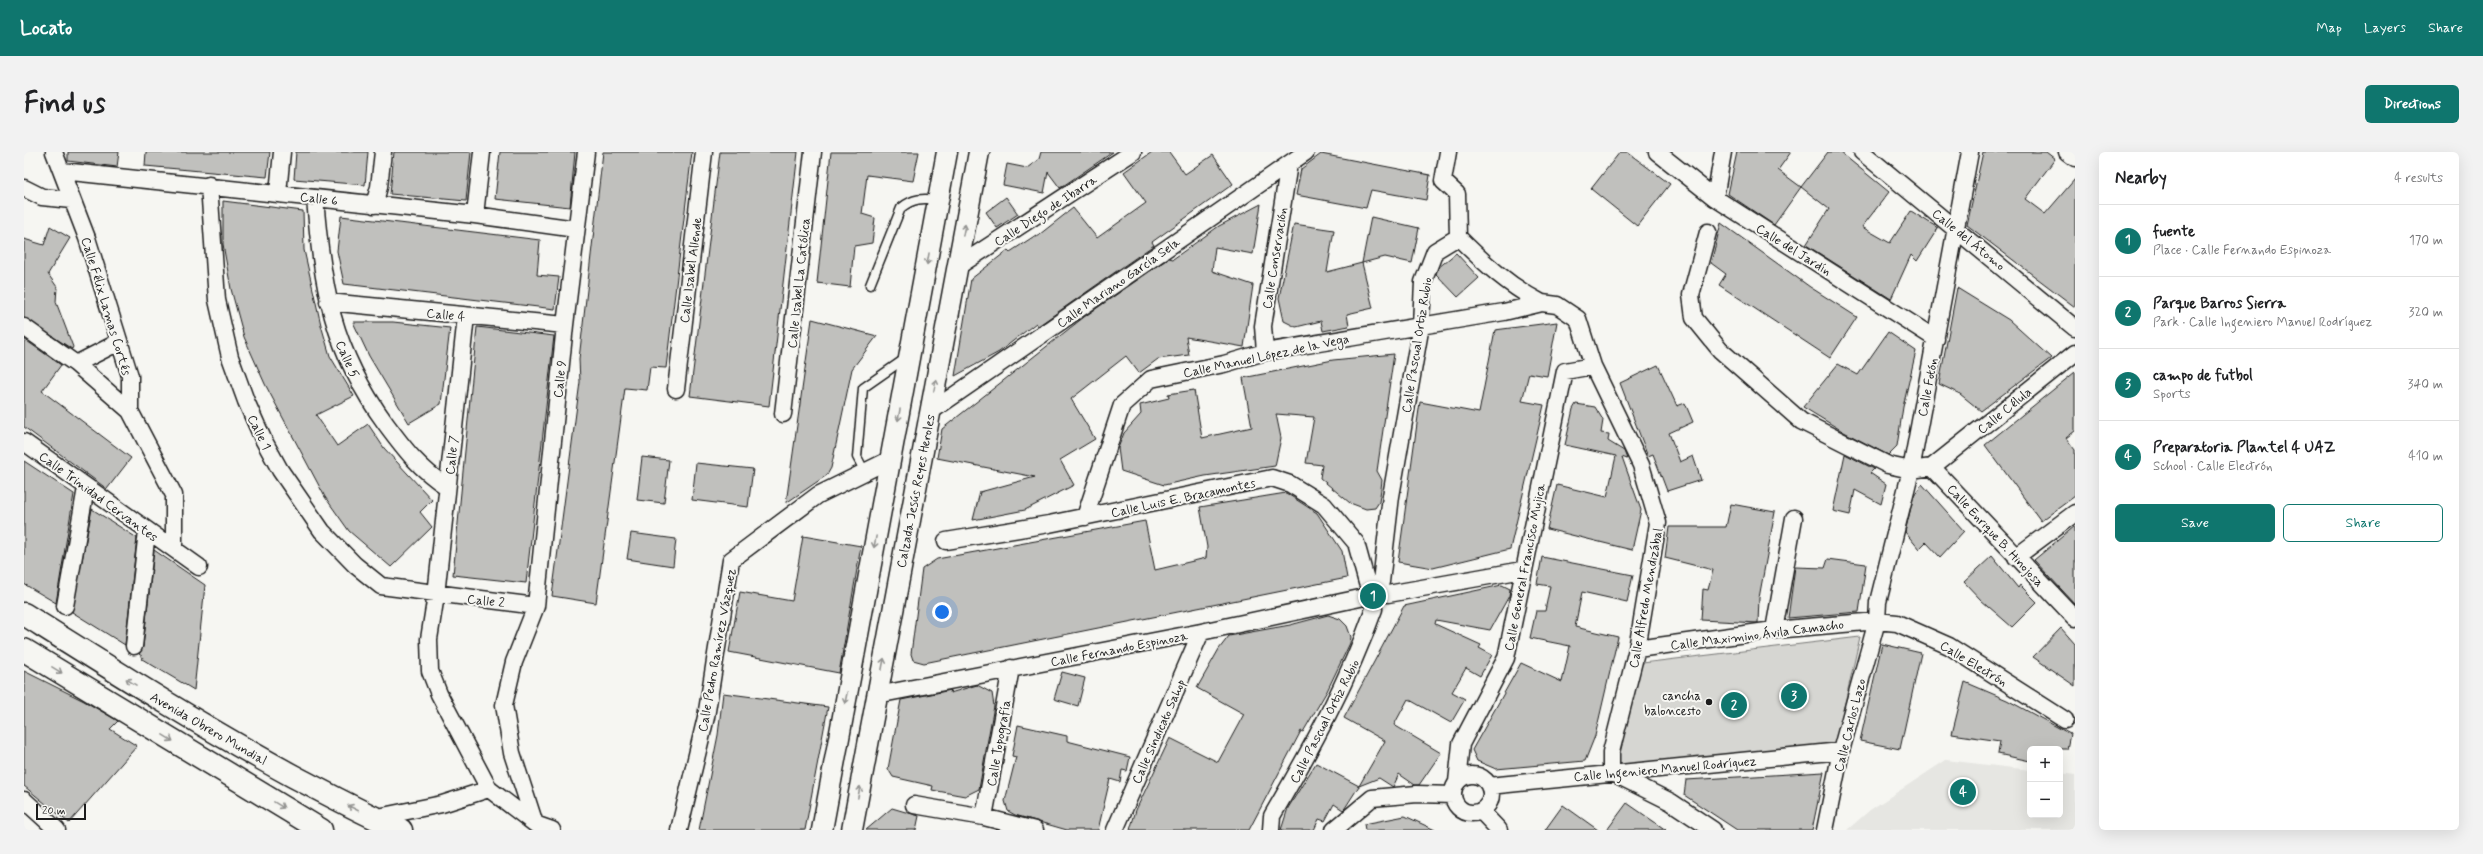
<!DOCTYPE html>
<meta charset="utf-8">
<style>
body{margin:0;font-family:Mynerve,sans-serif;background:#f2f2f2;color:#202124}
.controls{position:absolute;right:12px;bottom:12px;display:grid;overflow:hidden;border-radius:6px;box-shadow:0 4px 16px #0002}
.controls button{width:36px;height:36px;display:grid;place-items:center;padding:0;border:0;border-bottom:1px solid #e0e0e0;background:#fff;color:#202124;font:20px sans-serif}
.scale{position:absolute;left:12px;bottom:10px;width:50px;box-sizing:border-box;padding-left:4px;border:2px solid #1c1c1c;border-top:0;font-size:11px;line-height:14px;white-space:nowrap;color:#1c1c1c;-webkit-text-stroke:3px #f6f6f2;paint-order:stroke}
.you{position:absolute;left:918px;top:460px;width:14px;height:14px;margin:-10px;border:3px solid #fff;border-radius:50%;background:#1a73e8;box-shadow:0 0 0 6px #1a73e833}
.badge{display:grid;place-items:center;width:26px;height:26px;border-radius:50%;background:#0f766e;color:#fff;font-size:13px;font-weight:700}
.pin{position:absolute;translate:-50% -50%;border:2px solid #fff;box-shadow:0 1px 4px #0006}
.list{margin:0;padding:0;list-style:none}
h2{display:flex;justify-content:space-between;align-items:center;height:52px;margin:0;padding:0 16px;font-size:17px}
h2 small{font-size:13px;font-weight:400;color:#757577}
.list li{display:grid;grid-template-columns:26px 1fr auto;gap:12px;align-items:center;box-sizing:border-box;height:72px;padding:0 16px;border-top:1px solid #e0e0e0}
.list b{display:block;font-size:15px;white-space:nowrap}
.list p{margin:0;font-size:13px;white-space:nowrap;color:#757577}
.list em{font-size:13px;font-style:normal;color:#757577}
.actions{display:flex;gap:8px;padding:12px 16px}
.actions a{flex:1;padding:9px 0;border:1px solid #0f766e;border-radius:6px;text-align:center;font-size:14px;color:#0f766e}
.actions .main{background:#0f766e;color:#fff}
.map{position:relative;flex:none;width:2051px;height:678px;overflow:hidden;border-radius:6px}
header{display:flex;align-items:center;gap:24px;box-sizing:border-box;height:56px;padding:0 20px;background:#0f766e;color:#fff}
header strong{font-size:19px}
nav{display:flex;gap:22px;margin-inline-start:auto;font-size:14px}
.intro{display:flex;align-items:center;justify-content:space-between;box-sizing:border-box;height:96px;padding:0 24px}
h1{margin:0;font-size:28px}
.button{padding:10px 18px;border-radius:6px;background:#0f766e;color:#fff;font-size:14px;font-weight:700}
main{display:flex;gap:24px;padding:0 24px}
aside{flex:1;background:#fff;border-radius:6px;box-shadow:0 4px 16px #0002}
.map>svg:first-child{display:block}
</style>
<header>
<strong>Locato</strong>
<nav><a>Map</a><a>Layers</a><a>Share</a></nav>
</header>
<div class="intro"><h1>Find us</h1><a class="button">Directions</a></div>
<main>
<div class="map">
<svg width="2051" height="678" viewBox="0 0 2051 678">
<rect width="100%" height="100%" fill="#f6f6f2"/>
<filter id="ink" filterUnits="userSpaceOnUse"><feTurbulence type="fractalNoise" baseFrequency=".025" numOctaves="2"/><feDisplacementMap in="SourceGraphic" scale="8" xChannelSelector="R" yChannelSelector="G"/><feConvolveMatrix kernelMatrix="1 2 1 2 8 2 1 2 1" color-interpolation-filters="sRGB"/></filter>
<g filter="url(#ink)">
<path fill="#e6e6e2" d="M 1922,608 L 2006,618 L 2006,663 L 2036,663 L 2036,621 L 2051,623 L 2051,678 L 1823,678 L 1846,658 Z"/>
<path fill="#d6d6d2" stroke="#797977" d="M 1836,485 L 1811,594 L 1586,616 L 1610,512 Z"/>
<path fill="#c0c0bd" stroke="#1c1c1c" d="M 44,0 L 95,0 L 93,15 L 44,9 Z
M 122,0 L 246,0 L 243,25 L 121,14 Z
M 272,0 L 344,0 L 341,33 L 270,27 Z
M 370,0 L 447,0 L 442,49 L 366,42 Z
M 476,0 L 551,0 L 546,55 L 471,47 Z
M 579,0 L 668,0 L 642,216 L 626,215 L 623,238 L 601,236 L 572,451 L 528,444 L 556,230 L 555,207 Z
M 696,0 L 774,0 L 745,254 L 666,244 Z
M 807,0 L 895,0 L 889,29 L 843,23 L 838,62 L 851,66 L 848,91 L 830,94 L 826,135 L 793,131 Z
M 1017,0 L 1089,0 L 1036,36 L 1024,20 L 1020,41 L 979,33 L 983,12 L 1003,16 L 1015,7 Z
M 1128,0 L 1145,0 L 1161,22 L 1189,3 L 1209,32 L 1128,90 L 1130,93 L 1014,174 L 1012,171 L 975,200 L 931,224 L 947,127 L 984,98 L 986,100 L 1012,83 L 1011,86 L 1049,56 L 1073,86 L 1122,51 L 1100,20 Z
M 1596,0 L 1603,0 L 1646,32 L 1613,74 L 1567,37 Z
M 1713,0 L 1767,0 L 1754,18 L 1777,35 L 1750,73 L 1704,42 Z
M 1804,0 L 1816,0 L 1865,40 L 1838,75 L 1866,91 L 1887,59 L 1914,76 L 1893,109 L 1887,103 L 1867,147 L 1782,93 L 1805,57 L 1777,35 Z
M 1959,0 L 2022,0 L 2031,7 L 2001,47 L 2021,62 L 2051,27 L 2051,155 L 1943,73 Z
M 1297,2 L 1406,23 L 1402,48 L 1347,38 L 1342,56 L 1272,43 L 1277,17 Z
M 982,45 L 994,62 L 973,76 L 962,60 Z
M 199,49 L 279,59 L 280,98 L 297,173 L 306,204 L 330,244 L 292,263 L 313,294 L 344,272 L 360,296 L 408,348 L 396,360 L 408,375 L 367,415 L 325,379 L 301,345 L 241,232 L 220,185 L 207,137 L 199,92 Z
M 1237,52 L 1229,102 L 1191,95 L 1188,119 L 1229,133 L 1220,195 L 1162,185 L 1165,203 L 1134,207 L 1115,221 L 1102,204 L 1047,247 L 1071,287 L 1036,308 L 1050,333 L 1001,358 L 949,368 L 956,340 L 1011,325 L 913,306 L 918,277 L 1060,165 L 1145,106 L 1149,107 L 1195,74 Z
M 317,64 L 516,88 L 513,123 L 535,125 L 531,157 L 320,132 L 313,99 Z
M 1347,65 L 1395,76 L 1388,111 L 1361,105 L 1338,111 L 1349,156 L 1323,162 L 1325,174 L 1299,179 L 1297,169 L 1272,175 L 1260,169 L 1255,146 L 1270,72 L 1310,78 L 1303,120 L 1338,111 Z
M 1697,71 L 1786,135 L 1833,165 L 1806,206 L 1695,133 L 1702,122 L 1687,111 Z
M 26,74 L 46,86 L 24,122 L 33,135 L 32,150 L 49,195 L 48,197 L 0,166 L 0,87 L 20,93 Z
M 1432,101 L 1455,126 L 1434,145 L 1412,122 L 1414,116 Z
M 1933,136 L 1985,168 L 2027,206 L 1957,259 L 1936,242 L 1915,232 Z
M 788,167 L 853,184 L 828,217 L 807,316 L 803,323 L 762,351 Z
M 329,170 L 369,170 L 426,176 L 417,252 L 385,271 L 345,204 Z
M 1533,170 L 1523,224 L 1505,221 L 1498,249 L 1520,253 L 1486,397 L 1409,416 L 1374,410 L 1396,250 L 1455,261 L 1471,178 Z
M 453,175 L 530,184 L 502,431 L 429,423 Z
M 1864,180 L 1892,199 L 1879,255 L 1873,294 L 1864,303 L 1820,280 L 1779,255 L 1814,212 L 1834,223 Z
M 0,187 L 37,213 L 18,239 L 107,306 L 83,337 L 0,275 Z
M 1370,202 L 1353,319 L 1358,328 L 1357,337 L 1355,350 L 1351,356 L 1342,357 L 1326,351 L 1296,326 L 1298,313 L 1282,311 L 1290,265 L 1252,262 L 1257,286 L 1251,314 L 1181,324 L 1140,333 L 1097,319 L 1094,296 L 1100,281 L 1117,262 L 1116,253 L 1145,246 L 1144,242 L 1170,238 L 1178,286 L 1228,275 L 1219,226 L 1309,208 Z
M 1634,213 L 1653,254 L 1661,251 L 1669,270 L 1645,281 L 1656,310 L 1669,304 L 1677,328 L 1643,339 L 1629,302 L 1624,304 L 1596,231 Z
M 2051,220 L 2051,279 L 2042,286 L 2051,298 L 2051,344 L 2017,369 L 1961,293 Z
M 1552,252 L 1571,255 L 1579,268 L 1577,281 L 1585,282 L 1584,289 L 1600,299 L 1603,307 L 1598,305 L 1617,358 L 1608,398 L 1523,377 L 1533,333 L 1583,345 L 1592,304 L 1541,293 L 1549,257 Z
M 1821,302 L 1850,317 L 1846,321 L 1862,332 L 1857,352 L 1831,338 L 1826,363 L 1809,359 Z
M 618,305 L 645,308 L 640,351 L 613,348 Z
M 0,309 L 50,342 L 32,451 L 0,432 Z
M 672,311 L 729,317 L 724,355 L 668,348 Z
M 1898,332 L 1940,379 L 1916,405 L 1902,390 L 1895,397 L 1881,380 L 1890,343 Z
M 1262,341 L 1293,361 L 1318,399 L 1323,426 L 900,511 L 889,508 L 887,502 L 898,417 L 913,407 L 1121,369 L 1131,418 L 1182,406 L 1183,395 L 1176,355 Z
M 1707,352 L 1751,360 L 1735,446 L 1734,471 L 1677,468 L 1679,437 L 1684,438 L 1689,418 L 1641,406 L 1645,375 L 1702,375 Z
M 68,357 L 113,386 L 101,493 L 48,460 Z
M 2051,374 L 2051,452 L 2010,408 Z
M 607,381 L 652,387 L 649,414 L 603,407 Z
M 779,384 L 837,394 L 815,521 L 705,500 L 716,440 L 768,449 Z
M 130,398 L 181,433 L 170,538 L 118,507 L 119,505 L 115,502 L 119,495 Z
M 1968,404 L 1994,436 L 1996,433 L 2013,450 L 1988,475 L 1957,448 L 1940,430 Z
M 1518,405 L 1609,423 L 1603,450 L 1558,440 L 1551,475 L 1594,485 L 1571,584 L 1561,609 L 1472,617 L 1453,609 L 1448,598 L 1497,511 L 1538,530 L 1546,494 L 1506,486 L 1512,459 L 1521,459 L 1526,434 L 1513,432 Z
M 1804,407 L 1842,412 L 1835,460 L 1764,466 L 1771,415 L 1801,416 Z
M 1478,433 L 1486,437 L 1485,444 L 1466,478 L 1412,468 L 1411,472 L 1457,493 L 1455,496 L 1468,503 L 1456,524 L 1442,516 L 1428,540 L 1441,547 L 1427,571 L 1384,547 L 1370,573 L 1417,601 L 1395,633 L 1391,633 L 1375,622 L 1369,635 L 1355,626 L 1335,634 L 1361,589 L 1320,566 L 1380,454 Z
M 1304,463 L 1316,467 L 1323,474 L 1327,485 L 1326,491 L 1303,539 L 1279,580 L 1277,579 L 1225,678 L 1106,678 L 1112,658 L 1146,586 L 1194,610 L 1220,562 L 1173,536 L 1195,497 L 1205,484 L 1266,473 Z
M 2037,476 L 2051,492 L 2051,534 L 2009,505 Z
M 1858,492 L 1897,501 L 1876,597 L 1836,589 Z
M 0,519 L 60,549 L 94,569 L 86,577 L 113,594 L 45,671 L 0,634 Z
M 1038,520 L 1061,526 L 1054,554 L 1030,547 Z
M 1941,530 L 1983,548 L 2046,582 L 2043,597 L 2006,597 L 2006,609 L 1974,602 L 1976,589 L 1928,582 Z
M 953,533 L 968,541 L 970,554 L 955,637 L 941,644 L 908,638 L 909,634 L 869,625 L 864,617 L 877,548 L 927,538 L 926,541 Z
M 699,541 L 804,555 L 781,678 L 675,678 L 694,583 Z
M 994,573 L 1043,584 L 1043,589 L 1106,605 L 1103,619 L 1098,618 L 1096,630 L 1086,627 L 1074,678 L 1043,678 L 991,663 L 984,659 L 981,649 L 992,605 L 988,604 Z
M 1292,611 L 1335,634 L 1321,656 L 1319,658 L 1310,652 L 1301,669 L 1295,667 L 1290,678 L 1257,678 L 1264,656 Z
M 1800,620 L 1788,678 L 1713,678 L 1660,643 L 1662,628 Z
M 1603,651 L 1642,678 L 1583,678 Z
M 1539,653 L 1574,678 L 1521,678 Z
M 868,656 L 895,664 L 892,678 L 842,678 Z
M 1381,664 L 1411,678 L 1341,678 L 1340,672 Z"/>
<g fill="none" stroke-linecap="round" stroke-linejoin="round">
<defs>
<path id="service" d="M 846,133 L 877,56 C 889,46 899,46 914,48
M 841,320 L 833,305 L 839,236 L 882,206"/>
<path id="minor" d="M 30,0 L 63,86 L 106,224 L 106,259 L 150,343 L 150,397
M 1633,0 L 1691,46 L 1912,187
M 1838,0 L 2051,176
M 2043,0 L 2051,6
M 38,19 L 451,63 L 552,77
M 185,33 L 193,148 L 206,205 L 222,249 L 239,287 L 256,318 L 298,379 L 331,413 L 357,434 L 512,454
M 0,36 L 18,45 L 47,48
M 254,41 L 258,0
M 291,46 C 298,135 308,198 362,272 C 382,299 395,316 423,335
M 1691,46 L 1699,0
M 350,53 L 355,35 L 359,0
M 451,63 L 458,0
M 1684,80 L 1667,143 L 1670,166 L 1696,198 L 1777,269 L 1864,313 L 1887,318 L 1908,315 L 2051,466
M 1434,85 C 1460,111 1485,134 1518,151
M 933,115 L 1109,0
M 304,150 L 541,173
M 442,164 L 412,443 L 405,487 L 406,519 L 415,542 L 465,637 L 511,672 L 528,678
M 0,175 L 52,212 L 106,259
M 1241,200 L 1239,174 L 1265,12
M 52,212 L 95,190
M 652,237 L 680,0
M 906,260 L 1282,0
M 759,262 L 789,0
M 0,290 L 175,415
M 1908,315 L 2051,201
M 1061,365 L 1098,253 L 1127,227 L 1200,212 L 1241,200 L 1480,160 L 1518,151 L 1533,153 L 1554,167 L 1569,214 L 1617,313 L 1634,371 L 1613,497 L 1587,600 L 1587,620 L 1647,650 L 1689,678
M 922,389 L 1025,372 L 1248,326 L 1266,332 L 1300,353 L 1332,391 L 1343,431
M 1992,405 L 2051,361
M 1357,430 L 1367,344 L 1397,173 L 1399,130 L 1411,99 L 1434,85 L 1433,42 L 1419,29 L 1424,0
M 1364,442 L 1499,418
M 41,454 L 62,336
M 1750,478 L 1770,366
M 110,494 L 123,379
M 1613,497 L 1750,478 L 1853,469 L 1873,471 L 1925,494 L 2041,568
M 853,543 L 1177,480 L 1336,446
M1429 642a19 19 0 1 1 38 0a19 19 0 1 1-38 0Z
M 1433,630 L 1437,592 L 1482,506 L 1541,219 L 1569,214
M 1465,634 L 1817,599
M 0,648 L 33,678
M 890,653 L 960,665 L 1011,678
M 1457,659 L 1475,678
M 960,665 L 987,516
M 349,666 L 418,652 L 465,637
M 511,672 L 488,601 L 480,553 L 490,510 L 512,454 L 541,173 L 562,0
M 655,678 L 682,565 L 707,408 L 794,343 L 867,307
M 1091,678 L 1177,480
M 1247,678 L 1248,664 C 1287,597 1324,530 1350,457
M 1310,678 L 1348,646 L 1393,642 L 1429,643
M 1801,678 L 1817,599 L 1853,469 L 1854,450 L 1887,318 L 1946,0"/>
<path id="tertiary" d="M 798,678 L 923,0
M 828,678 L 955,0"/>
<path id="secondary" d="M 0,462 C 89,518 177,574 269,624 C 305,643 340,662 377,678
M 0,498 L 297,678"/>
</defs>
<use href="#service" stroke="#1c1c1c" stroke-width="11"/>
<use href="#minor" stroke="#1c1c1c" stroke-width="19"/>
<use href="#tertiary" stroke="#1c1c1c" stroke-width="23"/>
<use href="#secondary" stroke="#1c1c1c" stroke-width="25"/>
<use href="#service" stroke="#f6f6f2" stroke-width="8"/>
<use href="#minor" stroke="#f6f6f2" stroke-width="16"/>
<use href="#tertiary" stroke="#f6f6f2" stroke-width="20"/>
<use href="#secondary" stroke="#f6f6f2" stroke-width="22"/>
</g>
<defs><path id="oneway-shaft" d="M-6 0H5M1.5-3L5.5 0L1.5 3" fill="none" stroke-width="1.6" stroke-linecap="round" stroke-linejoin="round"/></defs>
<g stroke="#949492">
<use href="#oneway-shaft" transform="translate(940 78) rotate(-79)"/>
<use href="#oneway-shaft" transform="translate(904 107) rotate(100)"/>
<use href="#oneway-shaft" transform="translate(911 233) rotate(-79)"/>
<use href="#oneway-shaft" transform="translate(875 263) rotate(100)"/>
<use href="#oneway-shaft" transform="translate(851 390) rotate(101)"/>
<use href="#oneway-shaft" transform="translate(859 512) rotate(-79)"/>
<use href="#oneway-shaft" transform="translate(33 518) rotate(31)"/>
<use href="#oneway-shaft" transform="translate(107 530) rotate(-148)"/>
<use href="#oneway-shaft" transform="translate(822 546) rotate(101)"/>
<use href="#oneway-shaft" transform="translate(144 586) rotate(31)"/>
<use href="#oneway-shaft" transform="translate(835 640) rotate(-79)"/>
<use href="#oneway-shaft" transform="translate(255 653) rotate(31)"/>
<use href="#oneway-shaft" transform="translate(329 656) rotate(-153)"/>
</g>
</g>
<circle fill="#1c1c1c" stroke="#f6f6f2" stroke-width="1.5" cx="1685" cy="550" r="4"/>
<g text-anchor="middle" stroke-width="4" stroke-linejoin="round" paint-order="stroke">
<g font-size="13" fill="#1c1c1c" stroke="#f6f6f2">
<text transform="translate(295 46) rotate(7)" y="5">Calle 6</text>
<text transform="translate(1021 58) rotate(-33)" y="5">Calle Diego de Ibarra</text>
<text transform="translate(1945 87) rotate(39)" y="5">Calle del Átomo</text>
<text transform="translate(1770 97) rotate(32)" y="5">Calle del Jardín</text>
<text transform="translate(1250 106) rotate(-81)" y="5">Calle Conservación</text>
<text transform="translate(666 118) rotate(-83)" y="5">Calle Isabel Allende</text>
<text transform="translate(1094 130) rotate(-35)" y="5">Calle Mariano García Sela</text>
<text transform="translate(774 131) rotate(-84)" y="5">Calle Isabel La Católica</text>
<text transform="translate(83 154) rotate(73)" y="5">Calle Félix Lamas Cortés</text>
<text transform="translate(422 162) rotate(6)" y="5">Calle 4</text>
<text transform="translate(1392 193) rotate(-81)" y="5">Calle Pascual Ortiz Rubio</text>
<text transform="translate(1242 203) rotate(-12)" y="5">Calle Manuel López de la Vega</text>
<text transform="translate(324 207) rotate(66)" y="5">Calle 5</text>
<text transform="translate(535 227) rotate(-84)" y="5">Calle 9</text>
<text transform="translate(1903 235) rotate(-79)" y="5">Calle Fotón</text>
<text transform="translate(1980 258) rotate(-39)" y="5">Calle Célula</text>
<text transform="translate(236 280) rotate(64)" y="5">Calle 1</text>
<text transform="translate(427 303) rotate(-84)" y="5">Calle 7</text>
<text transform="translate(891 339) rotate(-79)" y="5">Calzada Jesús Reyes Heroles</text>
<text transform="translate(75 344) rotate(36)" y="5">Calle Trinidad Cervantes</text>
<text transform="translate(1159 345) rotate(-12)" y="5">Calle Luis E. Bracamontes</text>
<text transform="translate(1972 383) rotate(47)" y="5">Calle Enrique B. Hinojosa</text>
<text transform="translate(1500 415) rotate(-79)" y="5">Calle General Francisco Mujica</text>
<text transform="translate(1621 446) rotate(-80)" y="5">Calle Alfredo Mendizábal</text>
<text transform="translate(462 448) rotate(6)" y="5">Calle 2</text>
<text transform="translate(1733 482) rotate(-7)" y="5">Calle Maximino Ávila Camacho</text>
<text transform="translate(1095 496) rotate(-11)" y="5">Calle Fernando Espinoza</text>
<text transform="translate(692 498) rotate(-80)" y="5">Calle Pedro Ramírez Vázquez</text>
<text transform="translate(1950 511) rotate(31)" y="5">Calle Electrón</text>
<text transform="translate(1300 569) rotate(-63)" y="5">Calle Pascual Ortiz Rubio</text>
<text transform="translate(1825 573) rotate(-76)" y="5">Calle Carlos Lazo</text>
<text transform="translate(185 576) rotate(30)" y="5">Avenida Obrero Mundial</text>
<text transform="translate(1134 579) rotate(-66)" y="5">Calle Sindicato Sahop</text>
<text transform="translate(974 591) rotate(-80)" y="5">Calle Topografía</text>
<text transform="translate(1641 616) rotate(-5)" y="5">Calle Ingeniero Manuel Rodríguez</text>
</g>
<g font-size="13" fill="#1c1c1c" stroke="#f6f6f2" text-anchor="end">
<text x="1677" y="548">cancha<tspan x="1677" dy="15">baloncesto</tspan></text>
</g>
</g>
</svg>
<div class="controls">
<button>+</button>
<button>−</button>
</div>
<div class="scale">20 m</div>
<div class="you"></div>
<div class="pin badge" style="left:1349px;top:444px">1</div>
<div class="pin badge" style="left:1710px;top:553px">2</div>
<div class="pin badge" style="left:1770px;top:544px">3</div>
<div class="pin badge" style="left:1939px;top:640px">4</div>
</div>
<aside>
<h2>Nearby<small>4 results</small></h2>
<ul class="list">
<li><span class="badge">1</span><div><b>fuente</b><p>Place · Calle Fernando Espinoza</p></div><em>170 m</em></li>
<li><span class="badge">2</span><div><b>Parque Barros Sierra</b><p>Park · Calle Ingeniero Manuel Rodríguez</p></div><em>320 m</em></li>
<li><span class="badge">3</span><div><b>campo de futbol</b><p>Sports</p></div><em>340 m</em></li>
<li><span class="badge">4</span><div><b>Preparatoria Plantel 4 UAZ</b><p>School · Calle Electrón</p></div><em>410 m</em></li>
</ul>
<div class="actions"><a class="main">Save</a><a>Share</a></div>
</aside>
</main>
